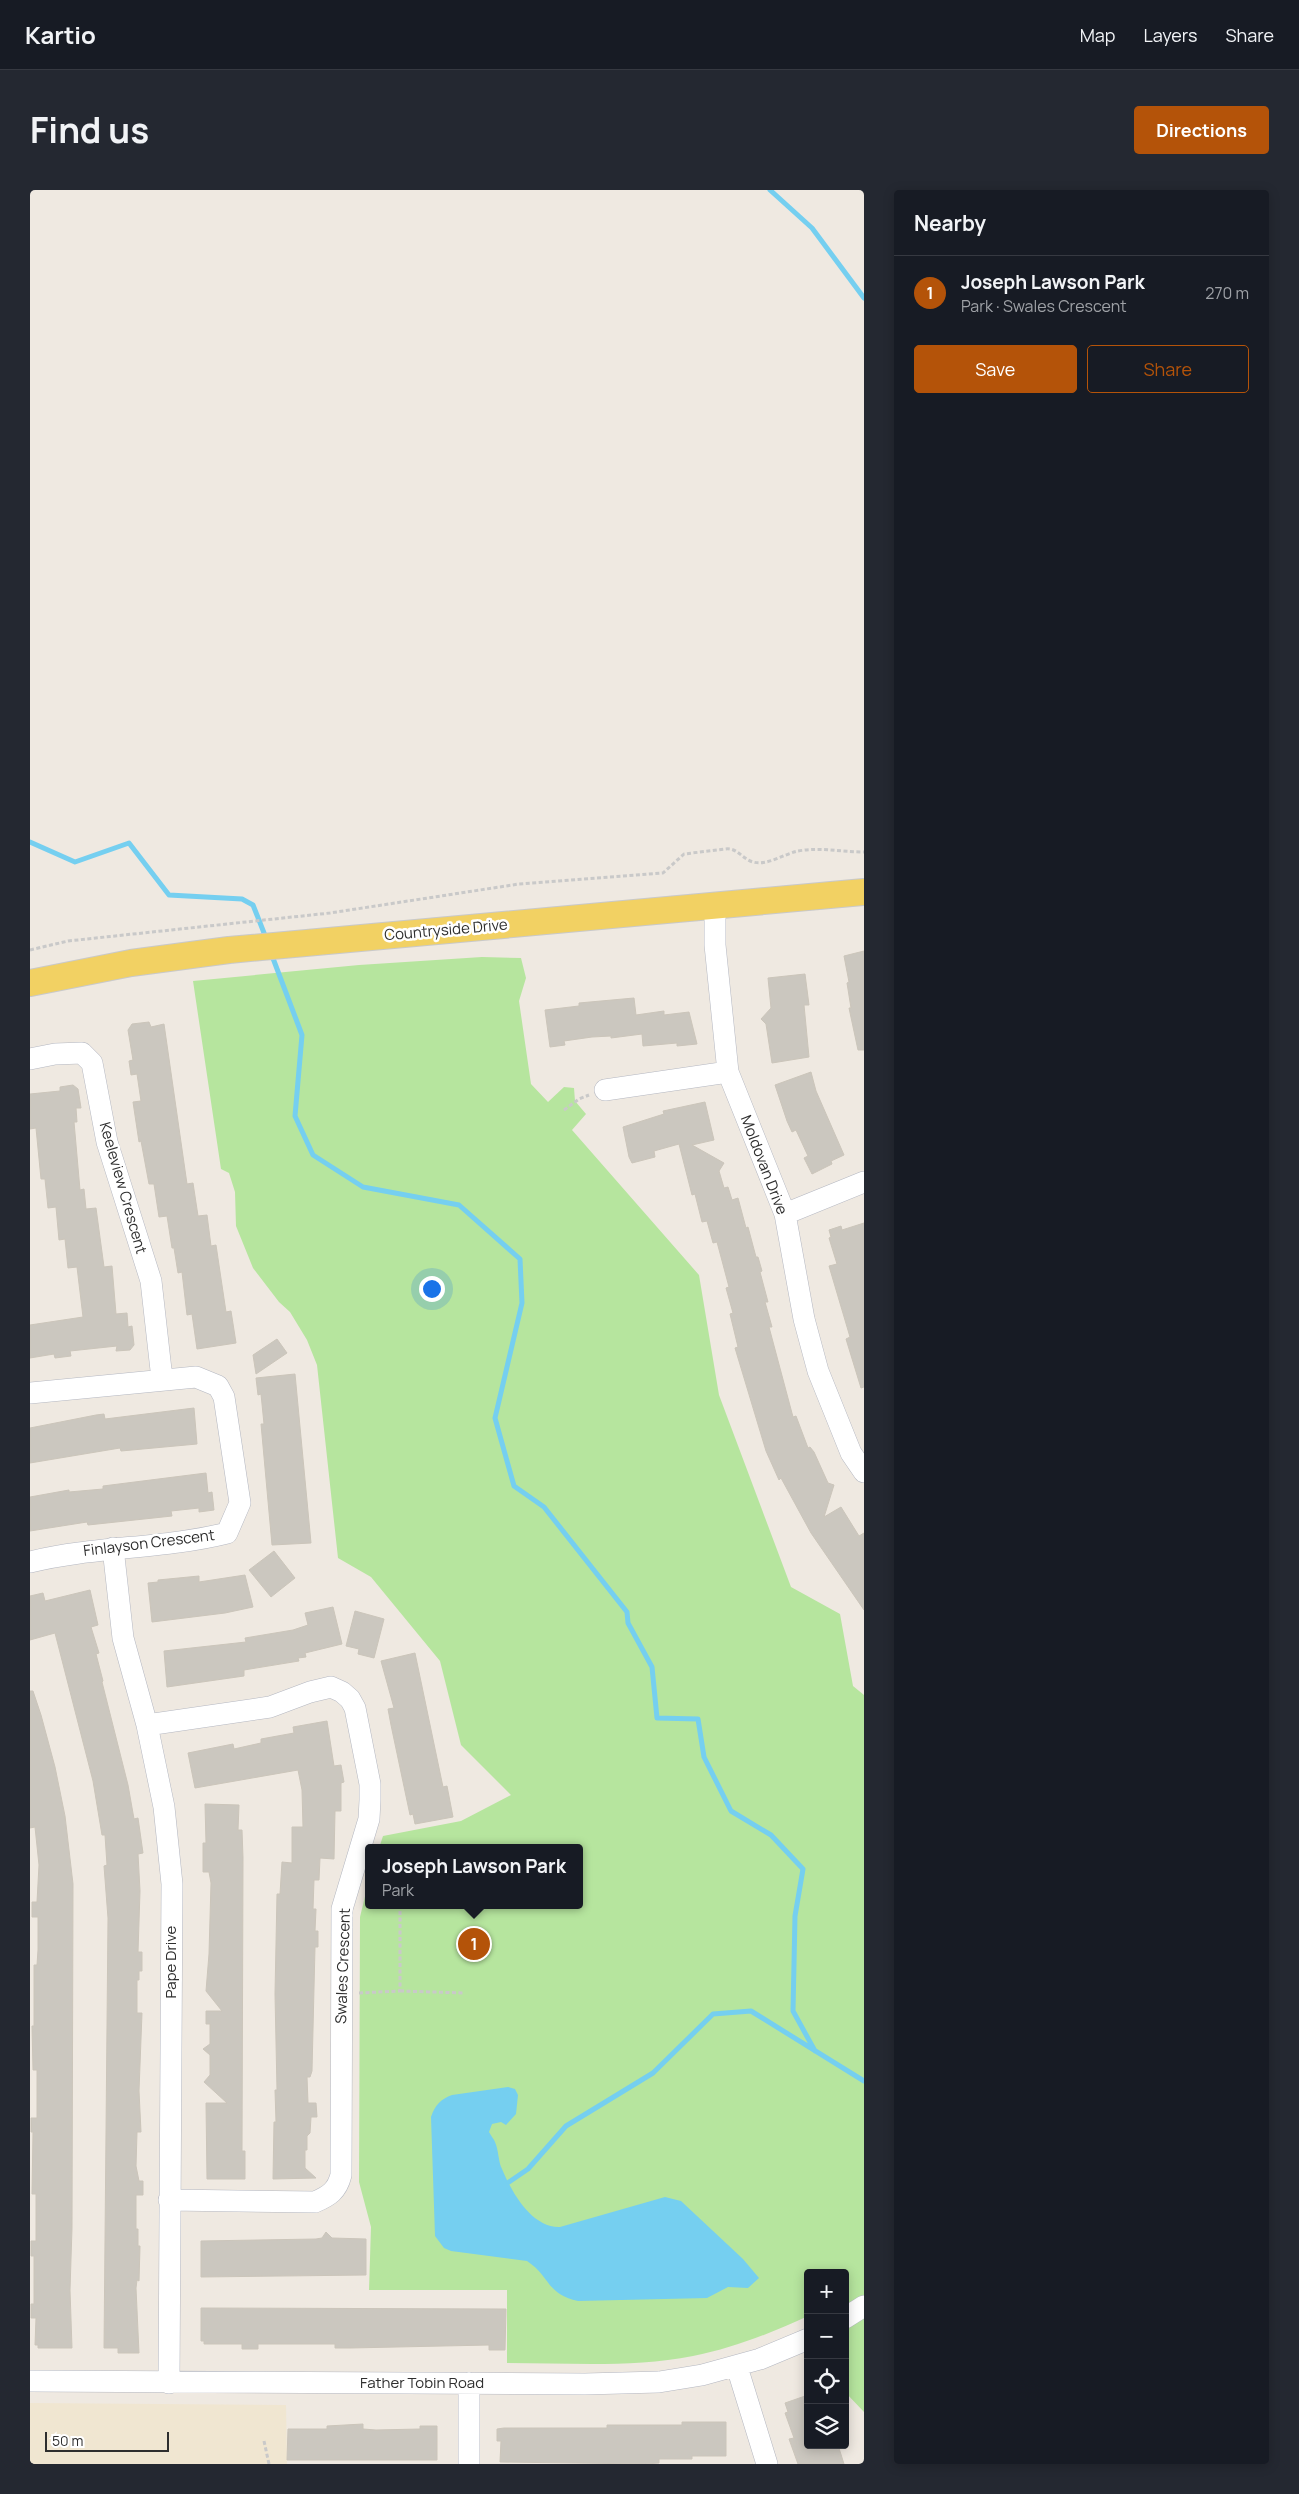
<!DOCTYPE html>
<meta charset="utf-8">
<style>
body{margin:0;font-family:Manrope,sans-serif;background:#242831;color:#f1f3f6}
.controls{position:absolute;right:15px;bottom:15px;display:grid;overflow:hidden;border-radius:5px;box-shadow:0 2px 12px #0003}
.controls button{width:45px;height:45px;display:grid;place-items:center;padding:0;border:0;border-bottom:1px solid #363941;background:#171b24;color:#f1f3f6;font:25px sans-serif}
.scale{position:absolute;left:15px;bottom:12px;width:124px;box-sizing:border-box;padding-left:5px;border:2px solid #2e2e2e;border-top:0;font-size:14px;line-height:18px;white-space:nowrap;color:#2e2e2e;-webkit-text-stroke:4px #fff;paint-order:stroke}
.you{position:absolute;left:401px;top:1098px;width:18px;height:18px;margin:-12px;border:4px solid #fff;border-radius:50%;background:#1a73e8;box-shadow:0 0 0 8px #1a73e833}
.badge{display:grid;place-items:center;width:32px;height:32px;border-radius:50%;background:#b45309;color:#fff;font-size:16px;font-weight:700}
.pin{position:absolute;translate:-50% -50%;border:2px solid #fff;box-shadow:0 1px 5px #0006}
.popup{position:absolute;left:335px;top:1654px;width:218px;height:65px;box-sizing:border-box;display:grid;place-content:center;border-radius:5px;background:#171b24;filter:drop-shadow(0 1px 4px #0005);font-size:16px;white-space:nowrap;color:#9ea1a6}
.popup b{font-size:19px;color:#f1f3f6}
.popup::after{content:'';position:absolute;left:50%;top:100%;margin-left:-10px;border:10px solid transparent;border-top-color:#171b24}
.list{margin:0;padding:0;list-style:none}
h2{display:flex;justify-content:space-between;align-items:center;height:65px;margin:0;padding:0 20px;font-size:21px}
h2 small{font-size:16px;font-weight:400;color:#9ea1a6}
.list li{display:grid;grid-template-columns:32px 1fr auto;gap:15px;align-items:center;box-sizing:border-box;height:75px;padding:0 20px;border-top:1px solid #363941}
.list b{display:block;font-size:19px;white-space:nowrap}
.list p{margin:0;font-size:16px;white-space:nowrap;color:#9ea1a6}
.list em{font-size:16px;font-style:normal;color:#9ea1a6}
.actions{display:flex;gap:10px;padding:15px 20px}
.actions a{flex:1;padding:11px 0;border:1px solid #b45309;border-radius:5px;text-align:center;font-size:18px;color:#b45309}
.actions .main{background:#b45309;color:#fff}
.icon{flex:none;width:28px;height:28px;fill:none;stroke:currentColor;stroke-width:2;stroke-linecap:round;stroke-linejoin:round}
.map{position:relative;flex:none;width:834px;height:2274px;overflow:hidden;border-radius:5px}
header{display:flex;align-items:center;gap:30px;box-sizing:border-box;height:70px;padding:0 25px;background:#171b24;border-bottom:1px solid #363941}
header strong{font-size:24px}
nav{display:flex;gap:28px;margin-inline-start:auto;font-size:18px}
.intro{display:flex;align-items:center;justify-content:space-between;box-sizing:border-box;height:120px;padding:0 30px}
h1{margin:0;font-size:35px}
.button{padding:12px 22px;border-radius:5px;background:#b45309;color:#fff;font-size:18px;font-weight:700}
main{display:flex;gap:30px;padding:0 30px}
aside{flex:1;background:#171b24;border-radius:5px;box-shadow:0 2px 12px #0003}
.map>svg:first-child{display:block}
</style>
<header>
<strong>Kartio</strong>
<nav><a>Map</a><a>Layers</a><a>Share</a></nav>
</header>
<div class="intro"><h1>Find us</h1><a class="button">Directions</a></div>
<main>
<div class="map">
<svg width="834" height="2274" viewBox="0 0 834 2274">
<rect width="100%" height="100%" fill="#efe9e1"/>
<path fill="#f0e6d1" d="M 0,2213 L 256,2215 L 257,2274 L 0,2274 Z"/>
<path fill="#b6e59e" d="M 452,767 L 491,768 L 496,788 L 489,811 L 501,894 L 518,912 L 534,897 L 544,898 L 545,911 L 556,924 L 542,940 L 669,1085 L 689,1205 L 761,1397 L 810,1424 L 823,1496 L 834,1505 L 834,2222 L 815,2202 L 815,2083 L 778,2083 L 778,2126 C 741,2143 704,2158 663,2166 C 602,2178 539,2173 477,2173 L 477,2100 L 339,2100 L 341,2037 L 329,1992 L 330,1727 L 339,1690 L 339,1715 L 549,1715 L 549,1658 L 349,1658 L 353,1646 L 431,1631 L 481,1605 L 431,1555 L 410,1471 L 341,1387 L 308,1368 L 287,1175 L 277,1150 L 260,1122 L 249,1112 L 223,1078 L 206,1036 L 205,1002 L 199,983 L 191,979 L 163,791 L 329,775 Z"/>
<path fill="#75cff0" d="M 478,1897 L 485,1899 L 488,1905 L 486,1924 L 476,1935 L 471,1932 L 462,1934 L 459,1942 C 461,1946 464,1949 465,1952 C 469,1961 468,1971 472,1979 C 482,2003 502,2038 530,2037 L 635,2007 L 651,2011 L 713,2069 L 729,2088 L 718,2098 L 698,2097 L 677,2108 L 548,2111 C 516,2104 520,2086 497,2071 L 421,2061 L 414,2058 L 405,2046 L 401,1927 C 405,1915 411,1909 422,1905 Z"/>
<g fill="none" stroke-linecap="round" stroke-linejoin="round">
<path stroke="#75cff0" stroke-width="5" d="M 740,0 L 782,38 L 834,108
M 0,652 L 45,672 L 99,653 L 139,705 L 212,709 L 223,715 L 236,748
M 241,763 L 272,845 L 265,926 L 283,965 L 333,997 L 429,1015 L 490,1069 L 492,1113 L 465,1228 L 484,1296 L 514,1317 L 597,1422 L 598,1433 L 622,1477 L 627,1528 L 668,1529 L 674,1567 L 701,1621 L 741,1645 L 773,1679 L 765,1726 L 763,1821 L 785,1861
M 479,1992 L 498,1979 L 536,1936 L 623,1883 L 683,1824 L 721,1821 L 834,1891"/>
</g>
<path fill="#cbc7bf" stroke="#cbc5ba" d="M 834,761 L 834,860 L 828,860 L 819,818 L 821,818 L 817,793 L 819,792 L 814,766 Z
M 775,784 L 779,815 L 774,815 L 779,867 L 742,873 L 736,834 L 731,829 L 741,818 L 738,788 Z
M 604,808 L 606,825 L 634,821 L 634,825 L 659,822 L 667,854 L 647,856 L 647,853 L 613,856 L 612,844 L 581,848 L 581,846 L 562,847 L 534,851 L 535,855 L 520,857 L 515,820 L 549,816 L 549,813 Z
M 119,832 L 121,837 L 134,834 L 157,994 L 163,993 L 168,1026 L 177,1025 L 181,1056 L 186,1055 L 196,1122 L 201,1121 L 206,1153 L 167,1159 L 162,1124 L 157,1125 L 152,1082 L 148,1083 L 144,1058 L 142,1058 L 137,1026 L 129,1027 L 124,994 L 119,994 L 111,951 L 109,952 L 103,912 L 111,911 L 107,884 L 101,885 L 99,871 L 103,870 L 98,840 L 102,834 Z
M 781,882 L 786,901 L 814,965 L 801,971 L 802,974 L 782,984 L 774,968 L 778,966 L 766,940 L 762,942 L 757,931 L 745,895 Z
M 43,895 L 48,899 L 51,918 L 46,918 L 47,932 L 44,932 L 50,1000 L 54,999 L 56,1019 L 66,1018 L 74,1077 L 82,1076 L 86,1124 L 97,1123 L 98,1137 L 102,1136 L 104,1155 L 100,1160 L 86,1161 L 87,1156 L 40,1161 L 41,1166 L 25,1168 L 24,1164 L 0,1168 L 0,1135 L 53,1127 L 47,1077 L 38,1078 L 35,1049 L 29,1050 L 26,1017 L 18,1018 L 15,989 L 11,989 L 6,938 L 0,939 L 0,904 L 30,901 L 30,897 Z
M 675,912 L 684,950 L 662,955 L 694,973 L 689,981 L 694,998 L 698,997 L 702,1010 L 708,1008 L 716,1038 L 718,1037 L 726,1067 L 728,1067 L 732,1081 L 730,1082 L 738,1112 L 735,1112 L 742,1137 L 739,1137 L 763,1227 L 766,1226 L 778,1258 L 780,1257 L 784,1262 L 798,1293 L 804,1295 L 794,1327 L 811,1317 L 829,1346 L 834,1343 L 834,1420 L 781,1343 L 751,1288 L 749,1290 L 736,1261 L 705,1158 L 708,1157 L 700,1124 L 703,1123 L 696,1098 L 699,1097 L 687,1052 L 683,1053 L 677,1031 L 672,1032 L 665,1004 L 662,1005 L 649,954 L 624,961 L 625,967 L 602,973 L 599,967 L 593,937 L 634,924 L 633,921 Z
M 834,1033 L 834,1197 L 831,1198 L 816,1149 L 820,1147 L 799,1076 L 807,1074 L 799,1048 L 801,1047 L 799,1040 L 811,1036 L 812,1040 Z
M 247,1149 L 257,1163 L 226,1184 L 223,1165 Z
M 265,1184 L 281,1353 L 242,1355 L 231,1234 L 234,1234 L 231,1204 L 228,1205 L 226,1188 Z
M 164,1218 L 167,1254 L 91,1261 L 90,1258 L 0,1273 L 0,1238 L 66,1225 L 74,1224 L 75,1229 Z
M 176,1283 L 178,1303 L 182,1302 L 184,1320 L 169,1322 L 169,1318 L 141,1321 L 142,1326 L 58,1335 L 57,1332 L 0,1341 L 0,1307 L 39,1300 L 39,1302 L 73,1299 L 73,1296 Z
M 244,1361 L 265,1388 L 241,1407 L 219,1380 Z
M 215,1385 L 223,1417 L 195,1423 L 122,1432 L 118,1393 L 128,1392 L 128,1390 L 169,1386 L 169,1392 Z
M 60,1400 L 68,1435 L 61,1437 L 69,1463 L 66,1464 L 73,1491 L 72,1492 L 98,1595 L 104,1629 L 108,1628 L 113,1663 L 108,1664 L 110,1701 L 108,1762 L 112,1762 L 112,1781 L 109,1781 L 109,1790 L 107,1790 L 107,1823 L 112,1823 L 109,1901 L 111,1942 L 107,1942 L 106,1976 L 109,1991 L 113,1991 L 113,2005 L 106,2005 L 106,2039 L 108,2039 L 108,2056 L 110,2056 L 109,2091 L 107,2090 L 106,2098 L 109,2163 L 88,2163 L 88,2158 L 74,2158 L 78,1728 L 74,1676 L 77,1675 L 75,1645 L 72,1645 L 63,1591 L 25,1443 L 0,1450 L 0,1406 L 13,1403 L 15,1411 Z
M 303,1417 L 312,1454 L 275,1463 L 276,1467 L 268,1468 L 269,1471 L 214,1480 L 214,1486 L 137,1497 L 134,1461 L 216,1452 L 215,1448 L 263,1440 L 278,1435 L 275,1423 Z
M 325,1421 L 354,1429 L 344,1468 L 328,1464 L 329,1459 L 316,1456 Z
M 385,1463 L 413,1597 L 417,1596 L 423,1627 L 385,1634 L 383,1624 L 380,1625 L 361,1535 L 358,1519 L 364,1518 L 351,1471 Z
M 0,1501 L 3,1501 L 11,1525 L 25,1577 L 35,1626 L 43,1694 L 42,2038 L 40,2100 L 42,2158 L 8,2158 L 8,2155 L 5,2155 L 6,2128 L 1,2128 L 1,2114 L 4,2114 L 4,2066 L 1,2066 L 1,2051 L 6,2051 L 6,2004 L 2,2004 L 3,1942 L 1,1942 L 1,1928 L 7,1928 L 7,1880 L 3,1880 L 2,1836 L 4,1836 L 4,1775 L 7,1775 L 8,1760 L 8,1727 L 2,1727 L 2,1712 L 7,1712 L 9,1675 L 5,1637 L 0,1638 Z
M 297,1531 L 304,1576 L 311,1575 L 314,1592 L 311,1593 L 311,1621 L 305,1621 L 304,1669 L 290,1668 L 289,1690 L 284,1690 L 283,1719 L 286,1719 L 285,1741 L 288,1741 L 288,1757 L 285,1757 L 282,1881 L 280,1887 L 277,1887 L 278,1913 L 286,1913 L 287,1927 L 281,1927 L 280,1943 L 277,1946 L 277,1960 L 275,1960 L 275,1978 L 286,1988 L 243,1989 L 244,1932 L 246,1932 L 245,1900 L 247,1900 L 245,1804 L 247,1704 L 250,1704 L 252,1672 L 262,1673 L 262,1637 L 273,1637 L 272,1600 L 268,1580 L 165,1598 L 158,1563 L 203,1554 L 204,1559 L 231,1553 L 231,1549 L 264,1543 L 263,1537 Z
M 175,1614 L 209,1615 L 208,1640 L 212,1640 L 213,1668 L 212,1961 L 215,1961 L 215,1989 L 177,1989 L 176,1913 L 197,1913 L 174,1892 L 180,1885 L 180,1865 L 173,1859 L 180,1854 L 180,1834 L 176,1834 L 176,1821 L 192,1821 L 176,1801 L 179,1764 L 181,1693 L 179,1682 L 173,1682 L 173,1653 L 176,1653 Z
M 296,2042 L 302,2048 L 336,2049 L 336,2085 L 171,2087 L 171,2051 L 286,2049 L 292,2048 Z
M 171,2118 L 476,2119 L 475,2160 L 459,2160 L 459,2155 L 320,2158 L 305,2158 L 305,2154 L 228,2154 L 228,2159 L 212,2159 L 212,2154 L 174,2154 L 174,2151 L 171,2151 Z
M 778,2205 L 778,2255 L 808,2255 L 814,2274 L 768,2274 L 759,2249 L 764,2248 L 755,2223 L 758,2222 L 755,2213 Z
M 652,2232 L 696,2232 L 696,2266 L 662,2266 L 662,2269 L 629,2269 L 629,2273 L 616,2274 L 470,2272 L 471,2251 L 467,2251 L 467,2239 L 474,2238 L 577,2238 L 577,2235 L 652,2235 Z
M 333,2234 L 333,2239 L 346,2240 L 390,2239 L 390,2236 L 407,2236 L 407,2270 L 257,2270 L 258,2239 L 297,2239 L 297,2236 Z"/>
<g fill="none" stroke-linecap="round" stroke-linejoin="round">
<defs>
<path id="minor" d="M 685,717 L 685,755 L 698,882 L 755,1024 L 774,1129 L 788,1181 L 821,1263 L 834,1282
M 0,869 L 25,864 L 52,863 L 62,873 L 77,952 L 121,1091 L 132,1189
M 575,900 L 698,882
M 755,1024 L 834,992
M 0,1203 L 166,1187 L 188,1196 L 194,1207 L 210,1313 L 197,1343 C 133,1359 65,1356 0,1372
M 83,1358 L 93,1448 L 117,1535 L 134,1617 L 142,1694 L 139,2193
M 117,1535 L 240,1517 L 280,1502 L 301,1497 L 312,1502 L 320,1509 L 325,1518 L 340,1594 L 340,1610 L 339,1629 L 312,1719 L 311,1985 C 307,2001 299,2006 285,2012 L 139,2010
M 815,2128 L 834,2116
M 707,2177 L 737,2274
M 0,2191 L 555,2194 L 629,2192 L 672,2185 L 730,2169 L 778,2149
M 439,2193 L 439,2274"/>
<path id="major" d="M 0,793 L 101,773 L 199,760 L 834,702"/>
</defs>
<use href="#minor" stroke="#b4b7c1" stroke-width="22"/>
<use href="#major" stroke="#c9c9c9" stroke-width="28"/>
<path stroke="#c9c9c9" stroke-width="3" stroke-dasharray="4 2.5" stroke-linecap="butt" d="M 0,760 L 38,751 L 300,723 L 489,694 L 633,683 L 654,664 L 695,659 C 707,657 712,669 723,672 C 737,676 754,664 768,661 C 791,657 811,662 834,662
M 534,920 L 549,909 L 559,905
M 370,1801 L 435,1803
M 329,1803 L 370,1801 L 370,1715
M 234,2251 L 239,2274"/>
<use href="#minor" stroke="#fff" stroke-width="21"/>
<use href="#major" stroke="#f2d163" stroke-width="26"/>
</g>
<g text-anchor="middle" stroke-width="5" stroke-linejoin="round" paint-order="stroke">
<g font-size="15" fill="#2e2e2e" stroke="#fff">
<text transform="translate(416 740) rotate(-5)" y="5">Countryside Drive</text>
<text transform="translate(734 975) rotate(69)" y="5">Moldovan Drive</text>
<text transform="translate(93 998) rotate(74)" y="5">Keeleview Crescent</text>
<text transform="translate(119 1353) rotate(-7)" y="5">Finlayson Crescent</text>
<text transform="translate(141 1772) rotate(-90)" y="5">Pape Drive</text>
<text transform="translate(313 1776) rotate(-88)" y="5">Swales Crescent</text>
<text x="392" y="2198">Father Tobin Road</text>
</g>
</g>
</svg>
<div class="controls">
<button>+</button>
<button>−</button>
<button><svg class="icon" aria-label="locate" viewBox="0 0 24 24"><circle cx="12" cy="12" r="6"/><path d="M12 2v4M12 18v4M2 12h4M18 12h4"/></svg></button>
<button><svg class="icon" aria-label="layers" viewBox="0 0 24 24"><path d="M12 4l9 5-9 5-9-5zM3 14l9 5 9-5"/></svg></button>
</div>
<div class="scale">50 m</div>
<div class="you"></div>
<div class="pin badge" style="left:444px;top:1754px">1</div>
<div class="popup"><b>Joseph Lawson Park</b>Park</div>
</div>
<aside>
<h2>Nearby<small></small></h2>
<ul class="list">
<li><span class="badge">1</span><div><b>Joseph Lawson Park</b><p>Park · Swales Crescent</p></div><em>270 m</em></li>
</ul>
<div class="actions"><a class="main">Save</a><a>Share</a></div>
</aside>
</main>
